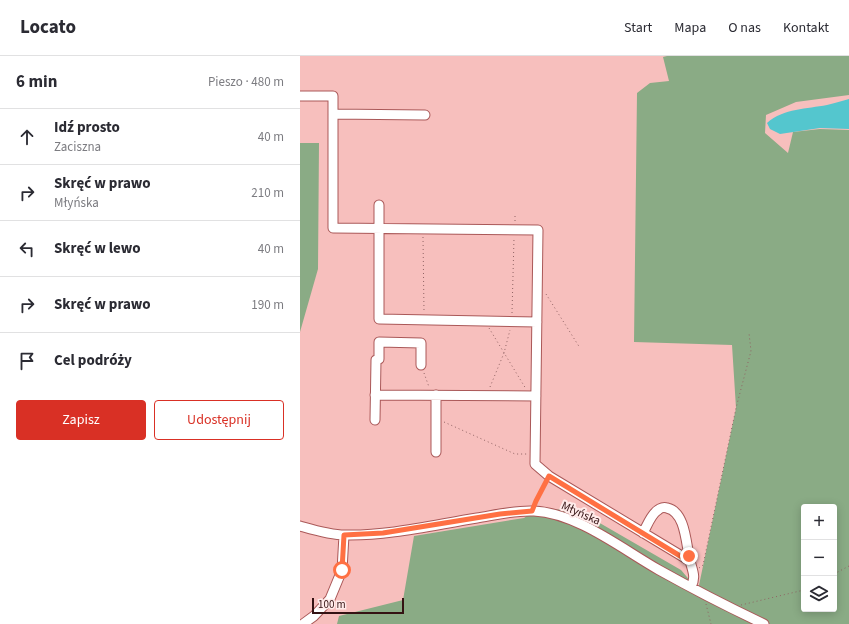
<!DOCTYPE html>
<html lang="pl">
<meta charset="utf-8">
<style>
body{margin:0;font-family:"Source Sans 3",sans-serif;background:#f2f2f3;color:#2b2b33}
.controls{position:absolute;right:12px;bottom:12px;display:grid;overflow:hidden;border-radius:4px;box-shadow:0 2px 10px #0003}
.controls button{width:36px;height:36px;display:grid;place-items:center;padding:0;border:0;border-bottom:1px solid #e1e1e2;background:#fff;color:#2b2b33;font:20px sans-serif}
.scale{position:absolute;left:12px;bottom:10px;width:92px;box-sizing:border-box;padding-left:4px;border:2px solid #341213;border-top:0;font-size:11px;line-height:14px;white-space:nowrap;color:#341213;-webkit-text-stroke:3px #ffebea;paint-order:stroke}
.stop{position:absolute;width:12px;height:12px;margin:-9px;border:3px solid #ff7043;border-radius:50%;background:#fff}
.stop.end{background:#ff7043;border-color:#fff;box-shadow:0 1px 4px #0008}
.list{margin:0;padding:0;list-style:none}
h2{display:flex;justify-content:space-between;align-items:center;height:52px;margin:0;padding:0 16px;font-size:17px}
h2 small{font-size:13px;font-weight:400;color:#7c7c81}
.list li{display:grid;grid-template-columns:26px 1fr auto;gap:12px;align-items:center;box-sizing:border-box;height:56px;padding:0 16px;border-top:1px solid #e1e1e2}
.list b{display:block;font-size:15px;white-space:nowrap}
.list p{margin:0;font-size:13px;white-space:nowrap;color:#7c7c81}
.list em{font-size:13px;font-style:normal;color:#7c7c81}
.actions{display:flex;gap:8px;padding:12px 16px}
.actions a{flex:1;padding:9px 0;border:1px solid #d93025;border-radius:4px;text-align:center;font-size:14px;color:#d93025}
.actions .main{background:#d93025;color:#fff}
.icon{flex:none;width:22px;height:22px;fill:none;stroke:currentColor;stroke-width:2;stroke-linecap:round;stroke-linejoin:round}
.map{position:relative;flex:none;width:549px;height:568px;overflow:hidden}
header{display:flex;align-items:center;gap:24px;box-sizing:border-box;height:56px;padding:0 20px;background:#fff;border-bottom:1px solid #e1e1e2}
header strong{font-size:19px}
nav{display:flex;gap:22px;margin-inline-start:auto;font-size:14px}
main{display:flex}
aside{flex:1;background:#fff}
.map>svg:first-child{display:block}
</style>
<header>
<strong>Locato</strong>
<nav><a>Start</a><a>Mapa</a><a>O nas</a><a>Kontakt</a></nav>
</header>
<main>
<aside>
<h2>6 min<small>Pieszo · 480 m</small></h2>
<ul class="list">
<li><svg class="icon" aria-label="ahead" viewBox="0 0 24 24"><path d="M12 20V5M6 11l6-6 6 6"/></svg><div><b>Idź prosto</b><p>Zaciszna</p></div><em>40 m</em></li>
<li><svg class="icon" aria-label="right" viewBox="0 0 24 24"><path d="M7 20v-9h11M14 6l5 5-5 5"/></svg><div><b>Skręć w prawo</b><p>Młyńska</p></div><em>210 m</em></li>
<li><svg class="icon" aria-label="left" viewBox="0 0 24 24"><path d="M17 20v-9H6M10 6l-5 5 5 5"/></svg><div><b>Skręć w lewo</b></div><em>40 m</em></li>
<li><svg class="icon" aria-label="right" viewBox="0 0 24 24"><path d="M7 20v-9h11M14 6l5 5-5 5"/></svg><div><b>Skręć w prawo</b></div><em>190 m</em></li>
<li><svg class="icon" aria-label="arrive" viewBox="0 0 24 24"><path d="M6 21V4h12l-3 4 3 4H6"/></svg><div><b>Cel podróży</b></div></li>
</ul>
<div class="actions"><a class="main">Zapisz</a><a>Udostępnij</a></div>
</aside>
<div class="map">
<svg width="549" height="568" viewBox="0 0 549 568">
<rect width="100%" height="100%" fill="#f7bfbd"/>
<path fill="#8aab85" fill-rule="evenodd" d="M 367,0 L 549,0 L 549,39 L 496,46 L 466,59 L 465,77 L 488,97 L 493,76 L 520,73 L 549,74 L 549,568 L 37,568 L 39,560 L 103,544 L 114,480 L 224,462 L 238,452 L 279,455 L 381,514 L 398,534 L 436,352 L 432,289 L 334,286 L 337,37 L 350,27 L 369,25 L 363,1 ZM 504,451 L 534,451 L 534,553 L 504,553 Z
M 0,87 L 19,87 L 18,213 L 0,276 Z"/>
<path fill="#54c6ce" d="M 549,43 L 549,73 L 520,72 L 480,78 L 470,73 L 467,67 C 484,52 507,53 527,49 C 535,47 542,45 549,43 Z"/>
<g fill="none" stroke-linecap="round" stroke-linejoin="round">
<defs>
<path id="minor" d="M 0,40 L 33,40 L 33,172 L 238,174 L 235,408 L 249,420 L 390,505 C 393,516 396,521 391,531
M 33,58 L 125,59
M 79,149 L 79,263 L 237,266
M 75,339 L 236,340
M 136,339 L 136,396
M 75,364 L 76,304 L 79,303 L 79,286 L 121,287 L 121,309
M 0,470 C 14,474 30,479 45,479 C 89,480 133,469 177,462 C 195,459 215,454 234,455 C 277,457 322,493 359,514 C 393,533 428,551 464,568
M 343,477 C 347,470 351,458 358,454 C 360,452 364,451 367,452 C 386,456 386,489 390,505
M 3,568 L 14,560 L 30,543 L 42,514 L 44,479"/>
</defs>
<use href="#minor" stroke="#aa5858" stroke-width="11"/>
<path stroke="#906363" stroke-width="1" stroke-dasharray="1 3" stroke-linecap="butt" d="M 215,165 L 215,159
M 123,181 L 124,256
M 246,238 L 280,292
M 212,257 L 214,182
M 189,272 L 226,333
M 124,317 L 129,331
M 190,331 L 204,297 L 210,274
M 144,366 L 215,398 L 228,398
M 235,447 L 246,426
M 399,512 L 403,509 L 436,352 L 451,295 L 449,277
M 534,518 L 549,510
M 406,548 L 411,568
M 441,549 L 504,534"/>
<use href="#minor" stroke="#fff" stroke-width="9"/>
</g>
<g fill="none" stroke-linecap="round" stroke-linejoin="round">
<path stroke="#ff7043" stroke-width="5" d="M 42,514 L 44,479 L 83,477 L 200,458 L 232,455 L 236,445 L 249,420 L 390,506 L 389,500"/>
</g>
<g text-anchor="middle" stroke-width="4" stroke-linejoin="round" paint-order="stroke">
<g font-size="12" fill="#341213" stroke="#ffebea">
<text transform="translate(281 457) rotate(24)" y="4">Młyńska</text>
</g>
</g>
</svg>
<div class="controls">
<button>+</button>
<button>−</button>
<button><svg class="icon" aria-label="layers" viewBox="0 0 24 24"><path d="M12 4l9 5-9 5-9-5zM3 14l9 5 9-5"/></svg></button>
</div>
<div class="scale">100 m</div>
<div class="stop" style="left:42px;top:514px"></div>
<div class="stop end" style="left:389px;top:500px"></div>
</div>
</main>
